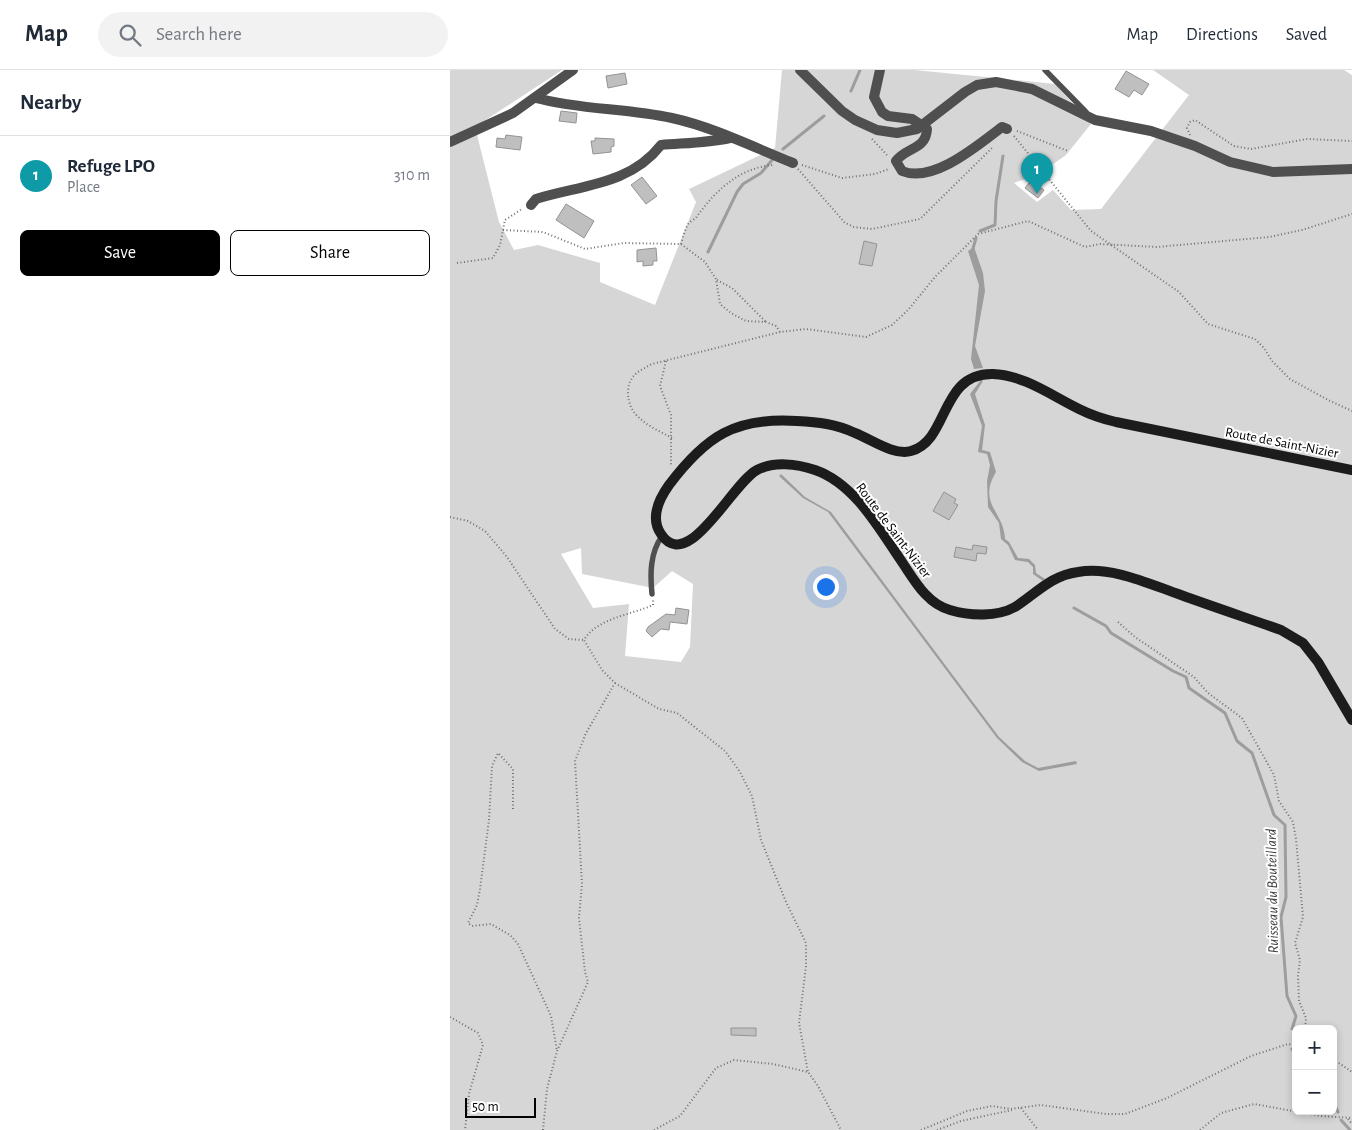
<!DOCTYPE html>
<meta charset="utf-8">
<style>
body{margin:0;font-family:"Alegreya Sans",sans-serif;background:#f2f2f3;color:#1f2937}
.controls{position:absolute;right:15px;bottom:15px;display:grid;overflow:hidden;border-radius:8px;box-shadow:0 2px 8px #0003}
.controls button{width:45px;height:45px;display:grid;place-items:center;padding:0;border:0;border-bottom:1px solid #e0e1e3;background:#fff;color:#1f2937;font:25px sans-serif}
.scale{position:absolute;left:15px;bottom:12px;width:71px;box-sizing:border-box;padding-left:5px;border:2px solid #000;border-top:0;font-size:14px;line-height:18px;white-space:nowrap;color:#000;-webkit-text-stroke:4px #fff;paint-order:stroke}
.you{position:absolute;left:375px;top:516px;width:18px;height:18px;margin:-12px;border:4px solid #fff;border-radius:50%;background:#1a73e8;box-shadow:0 0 0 8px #1a73e833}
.badge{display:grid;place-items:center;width:32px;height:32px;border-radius:50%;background:#000;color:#fff;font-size:16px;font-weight:700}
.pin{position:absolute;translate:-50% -41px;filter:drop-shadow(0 1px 2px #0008)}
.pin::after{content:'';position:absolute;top:26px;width:18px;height:15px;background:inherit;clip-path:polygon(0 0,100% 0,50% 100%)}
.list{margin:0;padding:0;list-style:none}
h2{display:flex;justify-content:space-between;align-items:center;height:65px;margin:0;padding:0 20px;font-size:21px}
h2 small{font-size:16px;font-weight:400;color:#747a83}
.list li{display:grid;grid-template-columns:32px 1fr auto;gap:15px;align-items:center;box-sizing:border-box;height:80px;padding:0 20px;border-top:1px solid #e0e1e3}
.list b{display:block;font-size:19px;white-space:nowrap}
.list p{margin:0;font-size:16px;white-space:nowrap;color:#747a83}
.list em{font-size:16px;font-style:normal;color:#747a83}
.actions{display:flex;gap:10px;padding:15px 20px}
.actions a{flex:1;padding:11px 0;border:1px solid #000;border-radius:8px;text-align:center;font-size:18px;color:#000}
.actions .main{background:#000;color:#fff}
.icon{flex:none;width:28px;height:28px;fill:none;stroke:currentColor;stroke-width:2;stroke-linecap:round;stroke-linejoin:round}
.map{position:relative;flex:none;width:902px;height:1060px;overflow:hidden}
header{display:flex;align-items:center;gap:30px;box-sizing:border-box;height:70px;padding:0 25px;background:#fff;border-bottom:1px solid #e0e1e3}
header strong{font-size:24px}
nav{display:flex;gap:28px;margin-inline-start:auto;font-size:18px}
.search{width:350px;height:45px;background:#f2f2f3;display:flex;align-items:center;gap:12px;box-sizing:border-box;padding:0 18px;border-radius:28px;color:#747a83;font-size:19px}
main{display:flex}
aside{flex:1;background:#fff}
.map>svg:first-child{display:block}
</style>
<header>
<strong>Map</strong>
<div class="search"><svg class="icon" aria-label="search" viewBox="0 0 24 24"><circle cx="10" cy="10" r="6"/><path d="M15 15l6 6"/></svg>Search here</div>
<nav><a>Map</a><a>Directions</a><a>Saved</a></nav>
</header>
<main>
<aside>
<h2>Nearby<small></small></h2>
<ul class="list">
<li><span class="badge" style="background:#0f9aa8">1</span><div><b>Refuge LPO</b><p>Place</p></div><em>310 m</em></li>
</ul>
<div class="actions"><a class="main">Save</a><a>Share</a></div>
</aside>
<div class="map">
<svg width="902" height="1060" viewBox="0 0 902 1060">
<rect width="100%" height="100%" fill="#fff"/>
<path fill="#d6d6d6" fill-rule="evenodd" d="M 0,0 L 112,0 L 25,57 L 49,152 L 64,180 L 88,175 L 150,193 L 150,212 L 205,235 L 246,132 L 239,119 L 325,78 L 332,0 L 465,0 L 605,14 L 641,54 L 616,85 L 589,104 L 564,113 L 587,132 L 603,120 L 621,140 L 651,139 L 739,25 L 703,0 L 894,0 L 902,5 L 902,1060 L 0,1060 ZM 131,478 L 132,504 L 203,518 L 222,501 L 243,514 L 240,577 L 231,592 L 175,586 L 179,534 L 143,538 L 111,484 ZM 846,959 L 883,959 L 883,1041 L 846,1041 Z"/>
<path fill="#9d9d9d" d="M 524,177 L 533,203 L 535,221 L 525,276 L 533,298 L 524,299 L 521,289 L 529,215 L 518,181 Z
M 531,310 L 533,311 L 525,324 L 535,355 L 532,380 L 540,382 L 546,402 C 527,434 554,441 555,469 L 559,472 L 568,488 L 579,489 L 585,495 L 586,503 L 595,509 L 593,511 L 583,504 L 583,497 L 578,492 L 565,490 L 558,475 L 551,469 L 549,453 L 538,437 L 537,411 L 540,395 L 537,384 L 528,382 L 532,356 L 520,324 Z
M 331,404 L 355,427 L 381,442 L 549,667 L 575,691 L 588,698 L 626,691 L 627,694 L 589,701 L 572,692 L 547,668 L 378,442 L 353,428 L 329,406 Z"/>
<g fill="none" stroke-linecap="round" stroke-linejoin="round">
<path stroke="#9d9d9d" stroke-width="3" d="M 401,21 L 410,0
M 333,79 L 374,46
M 530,161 L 545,155 L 546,131 L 553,86
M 258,182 L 287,122 L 293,114 L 311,103 L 323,89
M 522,182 L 526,168
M 624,538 L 656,556 L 661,563 L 723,601 L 736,607 L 739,618 L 775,643 L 787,671 L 802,683 L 824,745 L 835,755 L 836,827 L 831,847 L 837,926 L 846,946 L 842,959
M 842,979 L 846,984
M 883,1030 L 888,1042
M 891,1050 L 900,1060"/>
</g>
<path fill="#bfbfbf" stroke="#939393" d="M 676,1 L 699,14 L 692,25 L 684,20 L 679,27 L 665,19 Z
M 175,3 L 177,14 L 158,18 L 156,6 Z
M 111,41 L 127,43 L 126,53 L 109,51 Z
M 56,65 L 72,67 L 70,80 L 46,77 L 47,68 L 55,69 Z
M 145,68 L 164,69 L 164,76 L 161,77 L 161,82 L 143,84 L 141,71 L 145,71 Z
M 192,107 L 207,126 L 196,134 L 181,115 Z
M 579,113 L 584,113 L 594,120 L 588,128 L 575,118 Z
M 116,134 L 144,151 L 134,168 L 106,150 Z
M 414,171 L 427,174 L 422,196 L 409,194 Z
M 206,178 L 207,191 L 203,191 L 203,195 L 193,196 L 193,191 L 187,192 L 187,180 Z
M 494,422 L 506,429 L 504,433 L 508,435 L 499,450 L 483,441 Z
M 523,475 L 537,477 L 536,484 L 527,483 L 526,491 L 504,487 L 506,477 L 522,480 Z
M 226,538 L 239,540 L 237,554 L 220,552 L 219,560 L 211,559 L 202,567 L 196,561 L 198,557 L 216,544 L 225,545 Z
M 281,958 L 306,958 L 306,966 L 281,965 Z"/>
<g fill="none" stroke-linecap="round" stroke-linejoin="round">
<path stroke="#717171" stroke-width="2" stroke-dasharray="1 2.5" stroke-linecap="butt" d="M 567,61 L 618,81
M 740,65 L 737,58 L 740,52 L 745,50 L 784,76 L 801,79 L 857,69 L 902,71
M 564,66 L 641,161 L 729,222 L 758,254 L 805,269 L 814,278 L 822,291 L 840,309 L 878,330 L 902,341
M 422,69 L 437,85
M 352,95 L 392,108 L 425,104 L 439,99
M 348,99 L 395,153 L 404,157 L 422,159 L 470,149 L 543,77
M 53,160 L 93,162 L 135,179 L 174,173 L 231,174 L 255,192 L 266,209 L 270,234 L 281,243 L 296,251 L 316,252 L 326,256 L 330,262
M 231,174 C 233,168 235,158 239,153 C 242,150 246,149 248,145 C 267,119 290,98 323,95
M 7,193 L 43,188 L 50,175 L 55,150 L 72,139
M 267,210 L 282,218 L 316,252
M 216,291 L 210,316 L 221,345 L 221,396
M 222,368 C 202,357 177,348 178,321 C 179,305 189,301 202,294 L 330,262 L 356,259 L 416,267 L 442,255 L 458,240 L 485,207 L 528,164 L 578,151 L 635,177 L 650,174 L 707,177 L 819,167 L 852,160 L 902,144
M 0,447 L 18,451 L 35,461 L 57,487 L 105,559 L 119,569 L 134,570
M 668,552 L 685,567 L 744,607 L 758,623 L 792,648 L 824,705 L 829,731 L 843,752 L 846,769 L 853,847 L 845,873 L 850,890 L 848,906 L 849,931 L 856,948 L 855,959
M 165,613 L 209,639 L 227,643 L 275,681 L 290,702 L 302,726 L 311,770 L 336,832 L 356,873 L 356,896 L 349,953 L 358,1002
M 63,739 L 63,699 L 48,683 L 42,696 L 39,750 L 30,819 L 27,835 L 18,853 L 22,856 L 41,854 L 60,865 L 68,874 L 101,946 L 107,981
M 0,947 L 28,963 L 33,975 L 19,1024 L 15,1060
M 883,989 L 902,1002
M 571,1038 L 588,1060
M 898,1049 L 902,1054
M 93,1060 L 97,1019 L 107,981 L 138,912 L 135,902 L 129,848 L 132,814 L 125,691 L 136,663 L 165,613 L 152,600 L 134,570 C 147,548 181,545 203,535 L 203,530
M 204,1060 L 230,1046 L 266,998 L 284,990 L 323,994 L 358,1002 L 368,1016 L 391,1060
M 471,1060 L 517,1041 L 542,1036 L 560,1039 L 591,1035 L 656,1044 L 675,1044 L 717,1028 L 801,986 L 838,974 L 846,975
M 487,1060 L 511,1051 L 562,1040
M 750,1060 L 771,1043 L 804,1034 L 871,1046 L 902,1048"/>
<path stroke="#4f4f4f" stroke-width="5.5" d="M 595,0 L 636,42
M 202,524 C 200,504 200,483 212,466"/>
<path stroke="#4f4f4f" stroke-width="10" d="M 350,0 L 392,41 L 405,50 L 427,60 L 447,63 L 467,59 L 515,22 L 527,15 L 546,12 L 582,19 L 645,50 L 701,61 L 745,76 L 780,92 L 823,102 L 902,99
M 430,0 L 424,27 L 432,42 L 438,46 L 462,49 L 477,59 C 476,80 456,77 446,91 L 452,101 C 483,114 528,75 552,57 L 557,59
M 86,28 C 131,40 177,38 222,48 C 263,57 303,77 343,93
M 0,72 L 63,43 L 123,0
M 81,135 L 86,129 C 131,115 180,115 211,75 C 234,73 257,73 280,68"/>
<path stroke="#1c1c1c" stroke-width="10" d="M 902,400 L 666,352 C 653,349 641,345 629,339 C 602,326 574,305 543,304 C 489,303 500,370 461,381 C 444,386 421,369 405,363 C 386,354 368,352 347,351 C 285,347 256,366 219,415 C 209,429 200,448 211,464 C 238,505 282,413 307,400 C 324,391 347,394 365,400 C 406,414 431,462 454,495 C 466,513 478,534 500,540 C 520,546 547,547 565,537 C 587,523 600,506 628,502 C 662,496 699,514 731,525 C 764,537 797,548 831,560 L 853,573 L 868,592 L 902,650"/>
</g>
<g text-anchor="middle" stroke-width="4" stroke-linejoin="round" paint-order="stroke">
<g font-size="14" fill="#000" stroke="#fff">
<text transform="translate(832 372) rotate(11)" y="5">Route de Saint-Nizier</text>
<text transform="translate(444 460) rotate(53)" y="5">Route de Saint-Nizier</text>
</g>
<g font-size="15" font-style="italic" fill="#3e3e3e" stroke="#fff">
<text transform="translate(822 821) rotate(-91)" y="5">Ruisseau du Bouteillard</text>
</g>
</g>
</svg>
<div class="controls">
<button>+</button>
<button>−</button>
</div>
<div class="scale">50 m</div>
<div class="you"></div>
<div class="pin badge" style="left:587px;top:124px;background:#0f9aa8">1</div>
</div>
</main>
